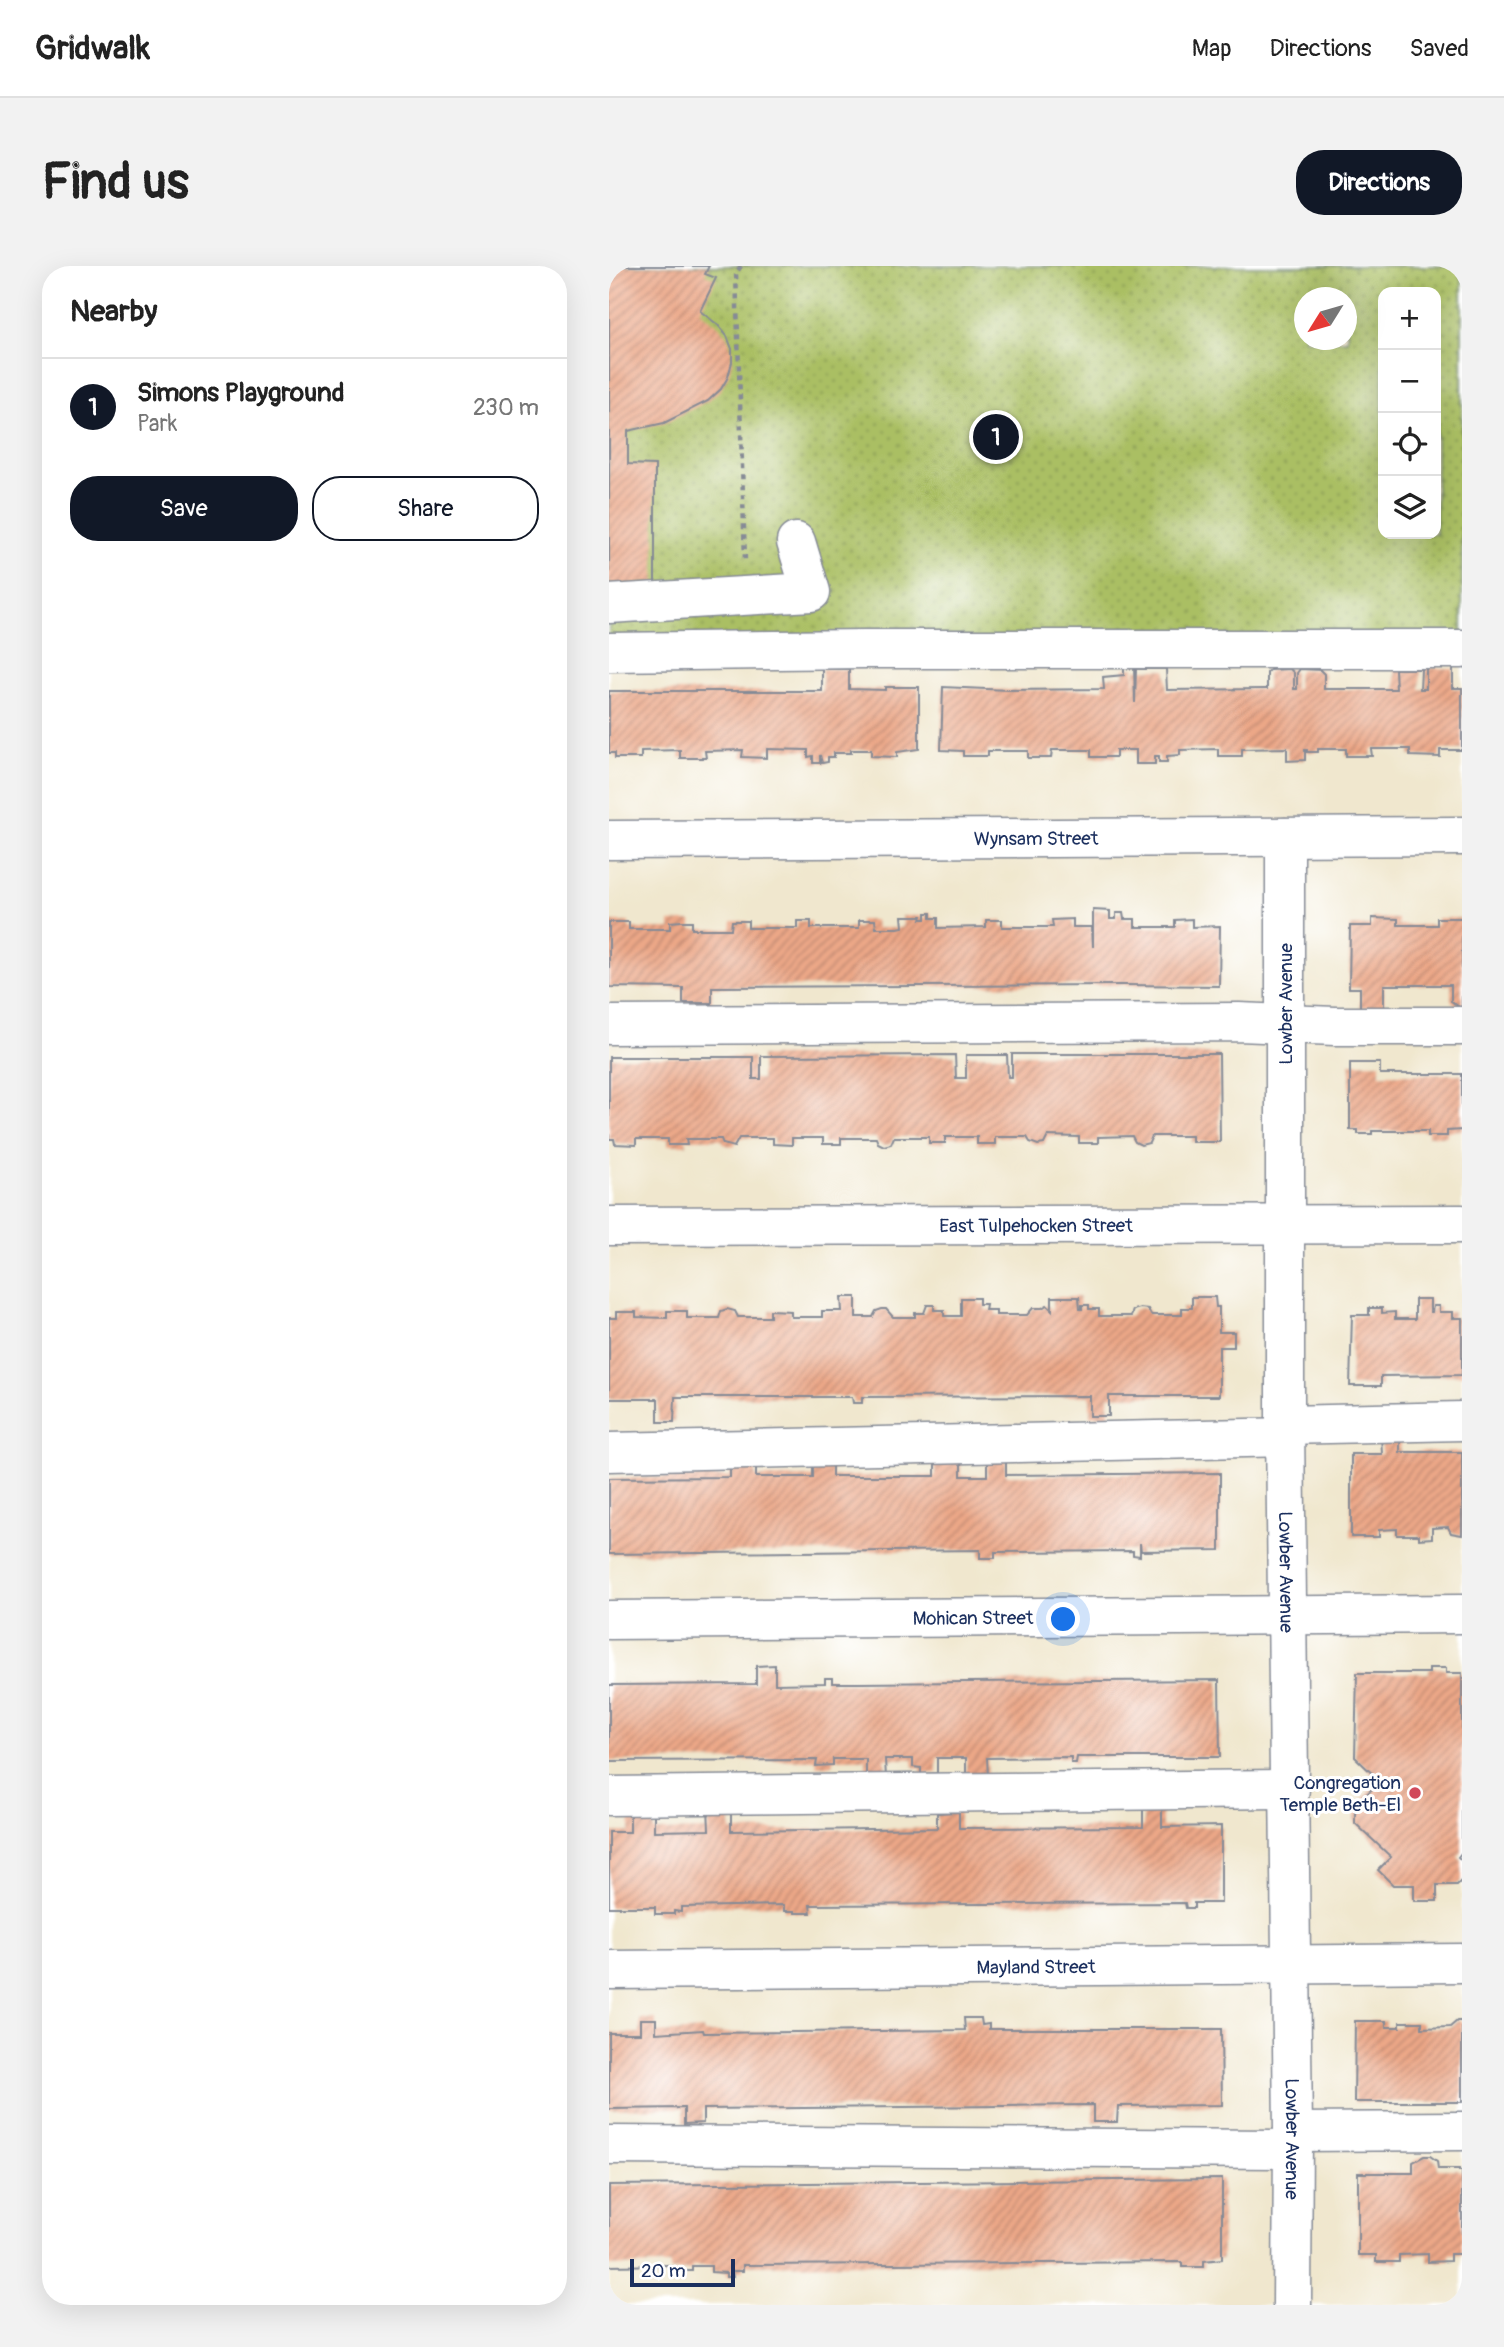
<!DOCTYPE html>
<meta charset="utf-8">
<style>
body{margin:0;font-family:Pangolin,sans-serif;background:#f2f2f2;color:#222}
.controls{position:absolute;right:21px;top:21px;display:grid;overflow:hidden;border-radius:14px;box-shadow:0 7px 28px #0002}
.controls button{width:63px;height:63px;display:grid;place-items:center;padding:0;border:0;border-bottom:2px solid #e0e0e0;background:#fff;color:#222;font:35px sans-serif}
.compass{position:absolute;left:685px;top:21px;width:63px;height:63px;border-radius:50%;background:#fff;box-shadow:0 7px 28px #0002;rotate:233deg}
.scale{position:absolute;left:21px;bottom:18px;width:105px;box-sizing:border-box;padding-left:7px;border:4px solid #1b2f5e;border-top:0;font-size:19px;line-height:24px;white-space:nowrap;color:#1b2f5e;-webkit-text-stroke:5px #fff;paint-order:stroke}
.you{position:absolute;left:455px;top:1354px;width:24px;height:24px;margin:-18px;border:5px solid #fff;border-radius:50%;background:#1a73e8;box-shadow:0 0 0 10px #1a73e833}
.badge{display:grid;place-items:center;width:46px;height:46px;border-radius:50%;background:#111827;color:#fff;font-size:23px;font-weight:700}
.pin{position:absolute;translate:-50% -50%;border:4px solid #fff;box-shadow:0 2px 7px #0006}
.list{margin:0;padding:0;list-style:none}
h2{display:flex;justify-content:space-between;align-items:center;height:91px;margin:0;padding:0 28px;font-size:30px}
h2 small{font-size:23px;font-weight:400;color:#767676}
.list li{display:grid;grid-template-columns:46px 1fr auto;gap:21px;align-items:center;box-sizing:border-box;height:98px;padding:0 28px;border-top:2px solid #e0e0e0}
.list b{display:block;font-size:26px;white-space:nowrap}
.list p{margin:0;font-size:23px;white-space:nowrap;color:#767676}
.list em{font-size:23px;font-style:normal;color:#767676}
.actions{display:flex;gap:14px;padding:21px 28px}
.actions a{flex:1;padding:16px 0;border:2px solid #111827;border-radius:28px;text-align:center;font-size:24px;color:#111827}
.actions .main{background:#111827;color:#fff}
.icon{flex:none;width:38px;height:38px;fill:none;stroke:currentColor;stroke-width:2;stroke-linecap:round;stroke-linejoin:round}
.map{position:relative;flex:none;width:853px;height:2039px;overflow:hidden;border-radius:28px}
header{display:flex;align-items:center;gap:42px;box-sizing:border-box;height:98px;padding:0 35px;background:#fff;border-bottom:2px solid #e0e0e0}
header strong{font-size:33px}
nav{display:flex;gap:38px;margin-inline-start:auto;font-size:24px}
.intro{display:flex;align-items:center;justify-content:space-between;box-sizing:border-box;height:168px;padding:0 42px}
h1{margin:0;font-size:49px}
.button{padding:18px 32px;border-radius:28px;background:#111827;color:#fff;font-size:24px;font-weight:700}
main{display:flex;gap:42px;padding:0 42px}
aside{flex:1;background:#fff;border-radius:28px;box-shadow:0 7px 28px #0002}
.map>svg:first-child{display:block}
</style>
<header>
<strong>Gridwalk</strong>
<nav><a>Map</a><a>Directions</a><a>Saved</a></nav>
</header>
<div class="intro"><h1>Find us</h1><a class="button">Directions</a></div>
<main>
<aside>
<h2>Nearby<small></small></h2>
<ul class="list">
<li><span class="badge">1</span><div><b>Simons Playground</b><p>Park</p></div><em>230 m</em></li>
</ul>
<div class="actions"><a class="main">Save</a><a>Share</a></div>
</aside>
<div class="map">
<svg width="853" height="2039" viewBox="0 0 853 2039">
<defs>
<pattern id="park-dots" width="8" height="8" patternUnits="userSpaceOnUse" patternTransform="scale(1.75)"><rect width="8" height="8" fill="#aabf64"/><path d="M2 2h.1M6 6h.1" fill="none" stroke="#8a9c56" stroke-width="1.8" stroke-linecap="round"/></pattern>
<pattern id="building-hatch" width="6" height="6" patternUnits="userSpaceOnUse" patternTransform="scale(1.75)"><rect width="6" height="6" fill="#eca787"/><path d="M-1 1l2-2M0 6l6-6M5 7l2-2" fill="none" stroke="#be8872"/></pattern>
</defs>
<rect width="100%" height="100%" fill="#fff"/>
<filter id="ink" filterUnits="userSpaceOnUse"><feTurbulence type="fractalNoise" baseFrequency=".0143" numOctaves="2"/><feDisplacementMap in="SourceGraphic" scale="14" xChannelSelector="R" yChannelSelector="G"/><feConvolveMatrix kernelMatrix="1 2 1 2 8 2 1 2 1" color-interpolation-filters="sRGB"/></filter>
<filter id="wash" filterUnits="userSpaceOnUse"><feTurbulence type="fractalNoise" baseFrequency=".00686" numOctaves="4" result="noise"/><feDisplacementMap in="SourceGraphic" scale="28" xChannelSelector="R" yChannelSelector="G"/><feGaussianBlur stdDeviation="1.57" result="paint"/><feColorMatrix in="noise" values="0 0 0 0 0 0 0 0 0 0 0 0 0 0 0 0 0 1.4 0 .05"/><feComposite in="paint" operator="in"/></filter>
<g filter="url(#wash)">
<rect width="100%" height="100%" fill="#f0e7ce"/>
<path fill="url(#park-dots)" stroke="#627761" stroke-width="2" fill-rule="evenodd" d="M 0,0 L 853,0 L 853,371 L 0,383 ZM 774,26 L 827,26 L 827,268 L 774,268 ZM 696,32 L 738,32 L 738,74 L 696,74 Z"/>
<g id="blocks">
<path fill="url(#building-hatch)" d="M 0,0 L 100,0 L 96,8 L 107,12 L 91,45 L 109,59 L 118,70 L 123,83 L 123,96 L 119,111 L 112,123 L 99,135 L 55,157 L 19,165 L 19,198 L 46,199 L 46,317 L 0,319 Z
M 525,401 L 526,437 L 527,403 L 557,403 L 558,424 L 656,423 L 658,423 L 658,407 L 661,404 L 681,403 L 685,407 L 685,423 L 688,423 L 688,407 L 691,403 L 711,404 L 715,408 L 715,423 L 787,423 L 786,403 L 812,403 L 811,423 L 817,423 L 817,402 L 844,402 L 844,422 L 853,422 L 853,484 L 831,484 L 831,491 L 801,490 L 801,483 L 762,483 L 763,490 L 737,490 L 737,483 L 709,483 L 709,486 L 698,486 L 698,484 L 696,484 L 696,494 L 678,495 L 678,482 L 633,483 L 633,490 L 609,490 L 609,483 L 571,484 L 571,489 L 558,490 L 558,496 L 550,496 L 550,490 L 546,490 L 546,498 L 527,498 L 527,484 L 507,484 L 507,491 L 482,491 L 482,484 L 443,484 L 442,492 L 419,492 L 419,485 L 379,485 L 379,490 L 354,490 L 354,485 L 332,484 L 334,421 L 399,424 L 495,423 L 494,411 L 515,409 L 515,402 Z
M 213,403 L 240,403 L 240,423 L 276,424 L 276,421 L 310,421 L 310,483 L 288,486 L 288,491 L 262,490 L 262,484 L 242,484 L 242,487 L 225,487 L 225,491 L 219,491 L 219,496 L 213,497 L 211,489 L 211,497 L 204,497 L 204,490 L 199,491 L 199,484 L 158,483 L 158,492 L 133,491 L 134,484 L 96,485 L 97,492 L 71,492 L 71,484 L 32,485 L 32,492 L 6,492 L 6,487 L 0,487 L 0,425 L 213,425 Z
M 484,644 L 501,645 L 501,653 L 507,653 L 507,647 L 514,647 L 515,653 L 526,653 L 526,661 L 566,661 L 566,654 L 583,653 L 583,661 L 611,660 L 610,720 L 515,719 L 103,721 L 103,737 L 74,737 L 74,722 L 0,721 L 0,656 L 20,656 L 20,663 L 61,663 L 61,656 L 73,655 L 83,655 L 83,663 L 122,663 L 123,655 L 139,655 L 139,662 L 188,662 L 188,655 L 202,655 L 202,662 L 250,662 L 250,654 L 266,654 L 267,662 L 289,662 L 294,661 L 293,650 L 313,650 L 312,653 L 317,653 L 317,647 L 322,647 L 322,652 L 329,652 L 329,662 L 377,661 L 377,654 L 393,654 L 393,661 L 444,661 L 443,654 L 464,653 L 464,661 L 483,661 L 484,681 Z
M 763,652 L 789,653 L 789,659 L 828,659 L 828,652 L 853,652 L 853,743 L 842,735 L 842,719 L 775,719 L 775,741 L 751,741 L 751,722 L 740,722 L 741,660 L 763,660 Z
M 403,788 L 610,788 L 611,876 L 583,876 L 583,870 L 543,870 L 540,877 L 532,879 L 526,876 L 523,870 L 489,871 L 489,877 L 470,877 L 470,871 L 439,870 L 435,878 L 429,879 L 421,876 L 418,871 L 386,871 L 386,878 L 368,878 L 368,871 L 336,871 L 336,877 L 320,877 L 320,871 L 285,871 L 282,878 L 275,880 L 269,877 L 267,872 L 232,872 L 232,878 L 214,878 L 214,872 L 183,872 L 183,879 L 164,878 L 164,872 L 130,872 L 125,881 L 114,878 L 112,873 L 77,873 L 78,879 L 59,879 L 59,873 L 27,873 L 27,879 L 6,878 L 5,873 L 0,873 L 0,791 L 144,791 L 144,813 L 152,813 L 152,790 L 346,789 L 347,812 L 357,812 L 357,789 L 398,789 L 399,811 L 403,811 Z
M 741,797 L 771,797 L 771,808 L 853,808 L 853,864 L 838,865 L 838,870 L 819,870 L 819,865 L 763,865 L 763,868 L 749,868 L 749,864 L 741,864 Z
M 232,1031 L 247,1031 L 247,1051 L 264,1051 L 267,1045 L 273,1043 L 277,1043 L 284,1051 L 306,1051 L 306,1047 L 315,1047 L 318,1039 L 325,1039 L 325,1044 L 335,1044 L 335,1050 L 352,1050 L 352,1032 L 370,1032 L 370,1038 L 377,1038 L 376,1044 L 387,1044 L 387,1049 L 418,1049 L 424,1042 L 433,1042 L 438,1039 L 443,1044 L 443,1031 L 470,1031 L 471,1043 L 473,1043 L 473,1039 L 480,1039 L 480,1043 L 490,1043 L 490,1050 L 522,1050 L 524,1044 L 531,1042 L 539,1043 L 542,1049 L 573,1049 L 573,1042 L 583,1042 L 583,1031 L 606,1031 L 607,1041 L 610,1041 L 610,1066 L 625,1066 L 625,1081 L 610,1081 L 610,1130 L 500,1130 L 500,1150 L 481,1150 L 481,1130 L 253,1131 L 253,1137 L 244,1137 L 243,1131 L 66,1131 L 65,1156 L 49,1156 L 49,1133 L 0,1133 L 0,1052 L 7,1052 L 7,1046 L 27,1046 L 27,1051 L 58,1052 L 58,1045 L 78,1045 L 78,1052 L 110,1052 L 112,1045 L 118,1043 L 126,1045 L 129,1051 L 161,1051 L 161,1044 L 182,1045 L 182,1051 L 213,1051 L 213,1045 L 233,1045 Z
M 806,1033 L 821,1033 L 821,1046 L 823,1046 L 824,1040 L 830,1040 L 830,1046 L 844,1046 L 844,1052 L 853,1052 L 853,1109 L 772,1110 L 772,1120 L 741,1120 L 743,1049 L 760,1049 L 760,1042 L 773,1042 L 773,1047 L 786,1046 L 786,1053 L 806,1053 Z
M 791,1168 L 791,1186 L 853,1186 L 853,1269 L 842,1267 L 839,1261 L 823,1262 L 823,1272 L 810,1273 L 810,1269 L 788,1269 L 788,1263 L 770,1264 L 770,1271 L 742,1271 L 742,1188 L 773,1188 L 772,1169 Z
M 326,1189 L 352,1189 L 352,1210 L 378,1210 L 378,1194 L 397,1194 L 397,1209 L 611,1207 L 611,1284 L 532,1285 L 531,1277 L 531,1290 L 524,1289 L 524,1285 L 386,1286 L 386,1292 L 371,1292 L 371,1284 L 0,1288 L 0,1212 L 121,1211 L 121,1193 L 147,1192 L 147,1211 L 204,1211 L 204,1193 L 223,1193 L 223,1210 L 326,1210 Z
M 166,1399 L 166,1418 L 216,1417 L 216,1412 L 223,1412 L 223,1417 L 249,1417 L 610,1414 L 611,1491 L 468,1491 L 467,1497 L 462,1497 L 462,1491 L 378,1492 L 379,1510 L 357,1510 L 357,1492 L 328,1492 L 328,1507 L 312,1508 L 312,1502 L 304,1501 L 304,1493 L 276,1493 L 277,1512 L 257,1512 L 257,1493 L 224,1493 L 224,1499 L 207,1500 L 208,1494 L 0,1495 L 0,1419 L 147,1418 L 147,1400 Z
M 820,1402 L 837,1402 L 837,1407 L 853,1407 L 853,1586 L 849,1591 L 853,1595 L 853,1614 L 848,1619 L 828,1619 L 828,1635 L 805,1635 L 805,1619 L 784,1619 L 769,1604 L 782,1591 L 746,1557 L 746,1540 L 771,1515 L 746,1491 L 748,1407 L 820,1407 Z
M 534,1537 L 553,1537 L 553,1561 L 612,1560 L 612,1637 L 585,1637 L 585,1642 L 577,1642 L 576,1637 L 201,1639 L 202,1647 L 185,1647 L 185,1645 L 175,1645 L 175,1639 L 72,1641 L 72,1646 L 65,1645 L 65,1648 L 46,1648 L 46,1641 L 0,1641 L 0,1566 L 21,1566 L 21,1541 L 45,1541 L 45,1565 L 100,1564 L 99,1541 L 122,1541 L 122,1565 L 328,1562 L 328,1547 L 350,1546 L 350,1562 L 534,1561 Z
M 355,1752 L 372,1752 L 373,1759 L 380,1758 L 380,1763 L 612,1763 L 613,1839 L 509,1840 L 508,1856 L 484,1856 L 484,1839 L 94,1843 L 94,1857 L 75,1858 L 75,1842 L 0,1843 L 0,1767 L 31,1767 L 31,1753 L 47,1753 L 47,1767 L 94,1764 L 95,1767 L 356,1764 Z
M 746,1755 L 777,1755 L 777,1761 L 791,1761 L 791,1756 L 813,1756 L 813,1762 L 841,1761 L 848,1755 L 853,1755 L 853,1836 L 745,1836 Z
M 815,1890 L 821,1890 L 828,1895 L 829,1903 L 850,1903 L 850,1905 L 853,1905 L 853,1988 L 841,1988 L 841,1995 L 819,1996 L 819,1988 L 790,1989 L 790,1996 L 767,1996 L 767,1989 L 749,1989 L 749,1907 L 804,1907 L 804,1896 Z
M 613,1913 L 613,1993 L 595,1995 L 595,2001 L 573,2001 L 573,1996 L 134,1999 L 134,2005 L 123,2005 L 124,2011 L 117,2011 L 117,2007 L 102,2006 L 102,2000 L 83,2000 L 83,2005 L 61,2005 L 61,1999 L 0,2000 L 0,1919 Z"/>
</g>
</g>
<g filter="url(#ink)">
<use href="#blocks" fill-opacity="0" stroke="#868b96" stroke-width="2"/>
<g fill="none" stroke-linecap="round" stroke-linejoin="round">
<defs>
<g id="minor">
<path d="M 0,338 L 202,326 L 187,276"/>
<path d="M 0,386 L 256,383 L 853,383"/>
<path id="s1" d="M 676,571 L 676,1159 L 684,1866 L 683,2039"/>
<path id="s2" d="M 0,574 L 853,570"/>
<path d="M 0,759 L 630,756 L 726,760 L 853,760"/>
<path id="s3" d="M 0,960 L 853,958"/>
<path d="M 676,1159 L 853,1155"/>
<path d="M 0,1186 L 677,1171"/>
<path id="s4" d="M 0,1354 L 853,1348"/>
<path d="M 0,1530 L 681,1523"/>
<path id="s5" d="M 0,1704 L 853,1697"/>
<path d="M 684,1866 L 853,1865"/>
<path d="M 0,1879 L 684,1883"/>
</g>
</defs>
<use href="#minor" stroke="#868b96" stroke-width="41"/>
<path stroke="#868b96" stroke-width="4.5" stroke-dasharray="5 5" stroke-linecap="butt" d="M 132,0 L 127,7 L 136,295"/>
<use href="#minor" stroke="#fff" stroke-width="38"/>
</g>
</g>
<circle fill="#d1495b" stroke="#fff" stroke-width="2.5" cx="806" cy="1527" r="7"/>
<g text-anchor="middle" stroke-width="6" stroke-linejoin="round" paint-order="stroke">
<g font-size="19" fill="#1b2f5e" stroke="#fff">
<text dy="7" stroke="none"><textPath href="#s2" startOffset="427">Wynsam Street</textPath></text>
<text transform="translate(676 738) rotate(-90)" y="7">Lowber Avenue</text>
<text dy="7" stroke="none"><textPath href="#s3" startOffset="427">East Tulpehocken Street</textPath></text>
<text dy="7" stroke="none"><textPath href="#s1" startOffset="735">Lowber Avenue</textPath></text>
<text dy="7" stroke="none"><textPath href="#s4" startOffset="364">Mohican Street</textPath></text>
<text dy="7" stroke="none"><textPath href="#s5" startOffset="427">Mayland Street</textPath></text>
<text dy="7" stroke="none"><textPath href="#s1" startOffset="1302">Lowber Avenue</textPath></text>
</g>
<g font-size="19" fill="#1b2f5e" stroke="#fff" text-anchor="end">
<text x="792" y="1523">Congregation<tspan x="792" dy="22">Temple Beth-El</tspan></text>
</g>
</g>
</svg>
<div class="controls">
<button>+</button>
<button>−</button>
<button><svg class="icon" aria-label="locate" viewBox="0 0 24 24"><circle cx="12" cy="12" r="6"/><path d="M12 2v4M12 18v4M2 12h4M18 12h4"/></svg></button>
<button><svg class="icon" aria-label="layers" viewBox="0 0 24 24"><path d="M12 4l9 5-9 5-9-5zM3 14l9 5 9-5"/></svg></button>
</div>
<svg class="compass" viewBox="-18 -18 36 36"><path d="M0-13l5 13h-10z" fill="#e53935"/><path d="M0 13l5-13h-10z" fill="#767676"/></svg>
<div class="scale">20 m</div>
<div class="you"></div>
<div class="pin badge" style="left:387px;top:171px">1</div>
</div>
</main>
